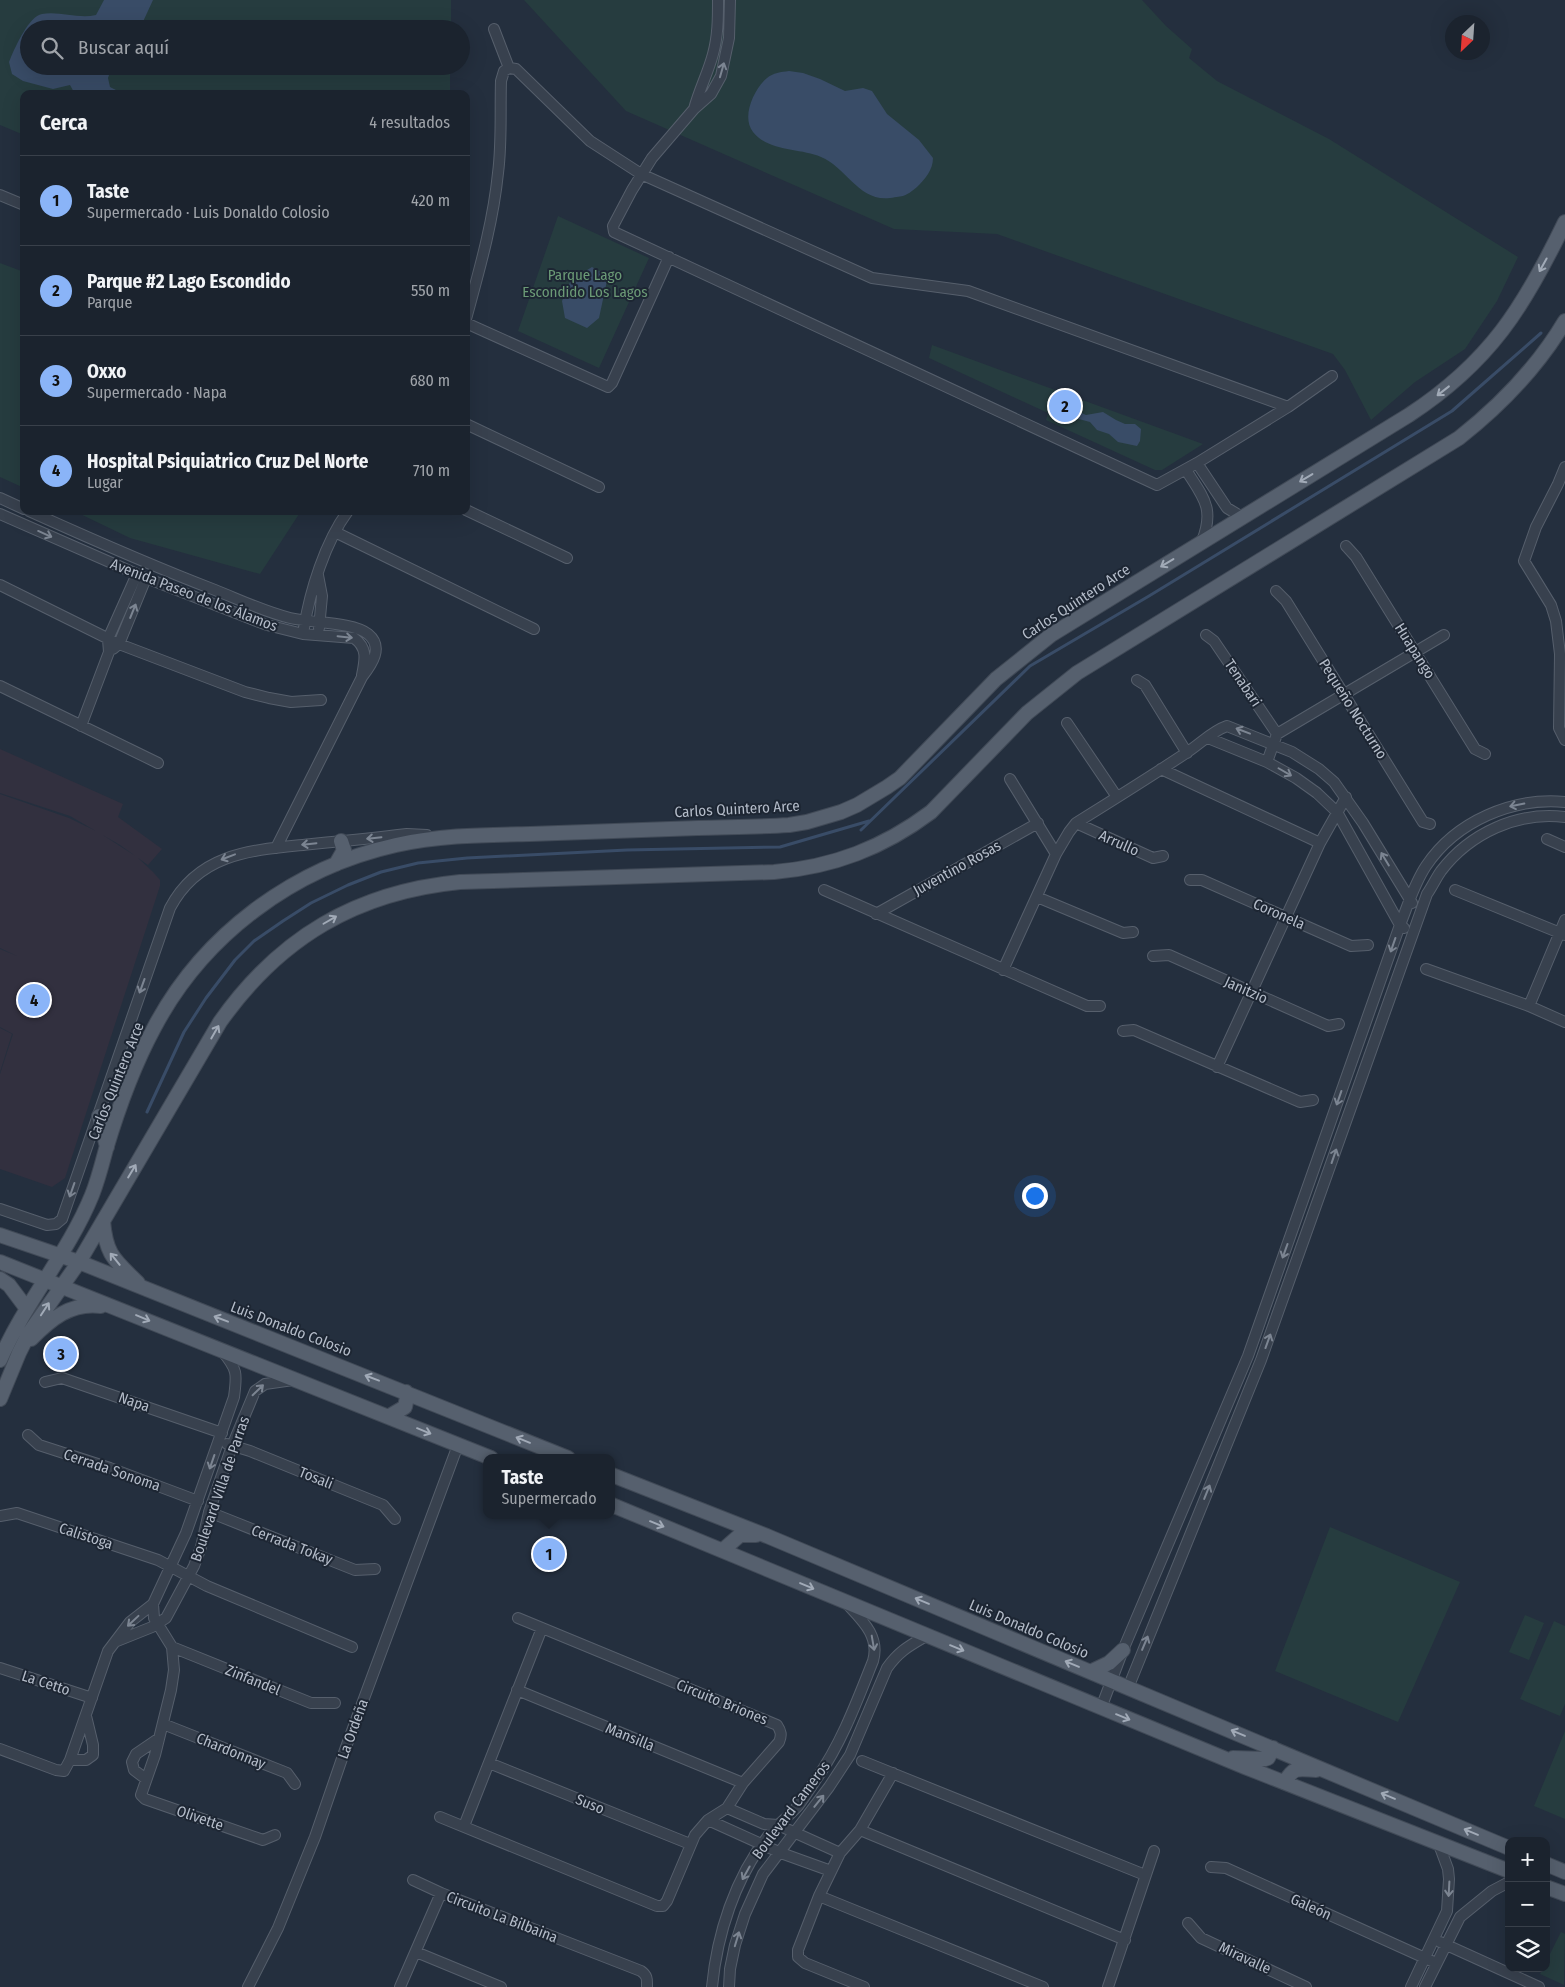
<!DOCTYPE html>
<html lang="es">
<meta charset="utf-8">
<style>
body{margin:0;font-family:"Fira Sans Condensed",sans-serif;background:#242b36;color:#f1f3f6}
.controls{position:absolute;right:15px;bottom:15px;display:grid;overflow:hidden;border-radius:10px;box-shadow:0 5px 20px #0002}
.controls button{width:45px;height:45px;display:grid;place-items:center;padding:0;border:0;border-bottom:1px solid #39404a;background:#1b232e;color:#f1f3f6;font:25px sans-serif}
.compass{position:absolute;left:1445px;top:15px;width:45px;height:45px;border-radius:50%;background:#1b232e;box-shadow:0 5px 20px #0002;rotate:205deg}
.you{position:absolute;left:1034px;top:1195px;width:18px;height:18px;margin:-12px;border:4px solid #fff;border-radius:50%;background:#1a73e8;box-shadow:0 0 0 8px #1a73e833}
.badge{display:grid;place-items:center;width:32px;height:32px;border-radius:50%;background:#8ab4f8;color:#111;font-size:16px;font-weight:700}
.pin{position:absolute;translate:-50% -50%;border:2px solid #fff;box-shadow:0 1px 5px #0006}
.popup{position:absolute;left:483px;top:1454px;width:132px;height:65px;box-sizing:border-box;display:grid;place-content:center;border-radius:10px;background:#1b232e;filter:drop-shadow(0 1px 4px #0005);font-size:16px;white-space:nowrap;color:#a0a4aa}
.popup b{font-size:19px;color:#f1f3f6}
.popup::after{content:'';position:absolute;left:50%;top:100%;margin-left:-10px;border:10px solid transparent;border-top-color:#1b232e}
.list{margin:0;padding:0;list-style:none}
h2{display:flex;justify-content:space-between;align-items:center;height:65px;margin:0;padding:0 20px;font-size:21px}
h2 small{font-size:16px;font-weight:400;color:#a0a4aa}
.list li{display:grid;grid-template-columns:32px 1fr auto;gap:15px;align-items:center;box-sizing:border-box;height:90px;padding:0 20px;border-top:1px solid #39404a}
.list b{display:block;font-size:19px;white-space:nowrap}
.list p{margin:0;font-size:16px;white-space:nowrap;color:#a0a4aa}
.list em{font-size:16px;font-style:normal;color:#a0a4aa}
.icon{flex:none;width:28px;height:28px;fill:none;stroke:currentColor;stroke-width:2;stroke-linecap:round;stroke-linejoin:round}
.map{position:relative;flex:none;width:1565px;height:1987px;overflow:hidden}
.search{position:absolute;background:#1b232e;box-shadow:0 5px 20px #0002;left:20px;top:20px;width:450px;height:55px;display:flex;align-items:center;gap:12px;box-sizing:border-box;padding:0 18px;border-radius:28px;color:#a0a4aa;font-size:19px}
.panel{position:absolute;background:#1b232e;box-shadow:0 5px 20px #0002;left:20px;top:90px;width:450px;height:425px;border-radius:10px}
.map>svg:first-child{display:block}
</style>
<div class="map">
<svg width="1565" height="1987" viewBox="0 0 1565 1987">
<rect width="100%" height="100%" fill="#242f3e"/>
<path fill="#32303f" d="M 0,749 L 123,804 L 118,817 L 162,849 L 148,865 L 120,845 L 70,816 L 0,793 Z
M 0,794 L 69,818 L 98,832 L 137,857 L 153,872 L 160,880 L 160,886 L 65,1178 L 52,1187 L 0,1169 L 0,1074 L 13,1034 L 0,1027 L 0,949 L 17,956 L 0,948 Z
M 0,1028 L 12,1034 L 0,1072 Z"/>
<path fill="#263c3f" d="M 0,0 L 451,0 L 451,29 L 29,29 L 29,66 L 450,66 L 450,94 L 24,94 L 24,135 L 0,125 Z
M 524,0 L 1142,0 L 1166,26 L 1192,49 L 1189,58 L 1217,81 L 1329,139 L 1518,257 L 1497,301 L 1465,349 L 1415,382 L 1371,420 L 1345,370 L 1333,354 L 997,234 L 894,229 L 626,111 Z
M 558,216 L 649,258 L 599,368 L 518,331 Z
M 0,263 L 24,272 L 24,488 L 0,477 Z
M 932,345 L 1203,444 L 1162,470 L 1155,470 L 1046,420 L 1048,413 L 929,358 Z
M 74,511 L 301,511 L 260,574 L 130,538 Z
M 1330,1527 L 1460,1582 L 1398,1722 L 1275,1671 Z
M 1525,1615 L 1544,1623 L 1529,1660 L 1509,1652 Z
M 1554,1621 L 1565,1626 L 1565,1704 L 1560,1716 L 1520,1699 Z
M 1565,1731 L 1565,1819 L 1534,1806 Z
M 1561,1932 L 1565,1934 L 1564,1985 L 1540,1974 L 1543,1968 L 1546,1968 L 1546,1962 Z"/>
<path fill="#394c67" d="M 104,0 L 153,0 L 141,26 L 137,29 L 29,29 L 29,66 L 112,66 L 108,78 L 110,87 L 124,94 L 75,94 L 70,85 L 53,89 L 23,81 L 12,74 L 9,62 L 11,57 C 16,46 29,16 42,14 C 60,11 78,19 96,15 Z
M 789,71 L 803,73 L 820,79 L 845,91 L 863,88 L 872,91 L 887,114 L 919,140 L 933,158 C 933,170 925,179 917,187 C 905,197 904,196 890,198 C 859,202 846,167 821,157 C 800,148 769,152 753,132 C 741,117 754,89 767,78 C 773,73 781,72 789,71 Z
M 592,267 L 608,276 L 599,318 L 587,328 L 565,318 L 562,301 L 571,280 Z
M 1073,409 L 1086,415 L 1103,412 L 1116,420 L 1125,424 L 1135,424 L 1141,429 L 1140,441 L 1137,446 L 1118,442 L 1109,434 L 1097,430 L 1090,422 L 1075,418 Z"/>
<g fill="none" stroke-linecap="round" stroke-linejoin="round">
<path stroke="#394c67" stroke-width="3" d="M 861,830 L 1030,666 L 1149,596 L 1452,411 L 1541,333
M 147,1112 L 184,1032 L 206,998 L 235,960 L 254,941 L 283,921 L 311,903 L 348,885 L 381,872 L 418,863 L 467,858 L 627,850 L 780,847 L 869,821"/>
<defs>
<path id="minor" d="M 730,0 L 729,38 L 721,76 L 711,94 L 694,109 L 652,158 L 632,190 L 613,226 L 614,232 L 1157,485 L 1197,463 L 1288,407 L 1332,376
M 494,29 L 509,68
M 509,68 L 516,69 L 590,141 L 641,174 L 872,278 L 968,291 L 1288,407
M 694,109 C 699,90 708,73 713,54 C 718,36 718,18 718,0
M 0,195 L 24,205
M 466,319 C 479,271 493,223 498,173 C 502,143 500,111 501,81 L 504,71 L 509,68
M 466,323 L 608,387 L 612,383 L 669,257
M 466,424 L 599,487
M 1197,463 L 1227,508 L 1242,517
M 1565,467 L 1558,484 L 1536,527 L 1524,561 L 1551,605 L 1556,621 L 1560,654 L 1559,728 L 1565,740
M 1186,470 C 1203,497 1215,508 1202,541
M 0,498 L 24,509
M 466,510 L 567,558
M 29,511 C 91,539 152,566 215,590 C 240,600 265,612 290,618 C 311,623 353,622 368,634 C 384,647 372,664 362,677 L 276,848
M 0,514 L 146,578 L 267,625 L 303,634 L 354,638 C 368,648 365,660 362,675
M 335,532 L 534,629
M 1346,546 L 1356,557 L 1475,749 L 1485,754
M 318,575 L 322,596 L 319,628
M 0,585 L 119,644 L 245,692 L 269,698 L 291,702 L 321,700
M 1276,591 L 1286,601 L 1423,822 L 1430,824
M 304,628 C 310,591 325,542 348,511
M 1206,635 L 1214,641 L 1277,734
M 113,649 L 119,644 L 146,578
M 1137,680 L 1145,685 L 1187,753
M 0,686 L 158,763
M 1067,723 L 1117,797
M 81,726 L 109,652 L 108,639 L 137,574
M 1208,738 L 1267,762 L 1296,778 L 1317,793 L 1337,812 L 1400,925 L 1404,928
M 1267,762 L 1277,734 L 1444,635
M 1161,769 L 1320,843
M 1010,779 L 1056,854
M 1076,823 L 1153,858 L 1163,856
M 1547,839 L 1565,847
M 1190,880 L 1202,880 L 1351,946 L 1368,945
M 824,890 L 1087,1006 L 1100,1006
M 1455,890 L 1565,935
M 1037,897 L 1123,933 L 1133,932
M 876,914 L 1038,823
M 1153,956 L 1169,955 L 1328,1026 L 1339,1024
M 1426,969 L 1529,1006 L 1565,1022
M 1003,970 L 1056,854 L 1069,832 L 1076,823 C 1113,800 1150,777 1186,753 C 1200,744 1212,731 1227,726 L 1292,752 L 1319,769 L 1334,782 L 1363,823 L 1412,903
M 1529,1006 L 1565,920
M 1123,1031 L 1134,1030 L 1300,1102 L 1313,1100
M 1217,1067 L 1320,843 L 1346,797
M 0,1209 L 47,1225 L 56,1224 L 62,1219 L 170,908 C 200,851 255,850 312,844 C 344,841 375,838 407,834 L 427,835
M 222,1351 C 238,1370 237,1374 234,1397 L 186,1533 L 153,1604 L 154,1618 L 172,1647 L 174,1670 L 171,1690 L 155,1755 L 141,1795 L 145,1799 L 263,1840 L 275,1835
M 45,1382 L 62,1378 L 222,1433
M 28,1435 L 39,1445 L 110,1468 L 198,1501
M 227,1444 L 250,1451 L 383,1505 L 395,1519
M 209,1512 L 355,1570 L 375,1569
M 0,1516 L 17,1513 L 158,1560 L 207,1586 L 352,1647
M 117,1641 L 152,1627 L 166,1618 L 194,1566 L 201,1547 L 209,1512 L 232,1446 L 255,1391 L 265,1384 L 293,1380
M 172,1647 L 311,1703 L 335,1703
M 0,1668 L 92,1698
M 1128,1688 L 1261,1360 L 1427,894 C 1432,887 1436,878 1441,871 C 1470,833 1518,811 1565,817
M 517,1690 L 743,1783
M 1101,1708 L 1123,1650 L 1248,1356 L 1400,925 C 1408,905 1414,884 1426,866 C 1456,821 1513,797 1565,802
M 163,1724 L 287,1773 L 295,1784
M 0,1749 L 56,1770 L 64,1771 L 70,1760 L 108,1651 L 130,1622 L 153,1604
M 70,1760 L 86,1760 L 93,1755 L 93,1745 L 86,1716
M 862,1761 L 1145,1875
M 489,1763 L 690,1844
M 146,1779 L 134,1770 L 132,1762 L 136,1754 L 158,1739
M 727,1808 L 764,1824 L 778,1825 L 840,1853
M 440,1817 L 657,1906 L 663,1906 L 667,1901 L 695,1835 L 708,1820 L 727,1808 L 743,1783 L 779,1742 C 782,1735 781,1731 777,1725 L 518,1618
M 708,1820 L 781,1853 L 831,1871
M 464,1826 L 542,1628
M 860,1830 L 1125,1940
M 1211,1867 L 1226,1868 L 1436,1963
M 413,1880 L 441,1893
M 819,1896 L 1043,1987
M 1188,1923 L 1201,1938 L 1306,1987
M 1440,1942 L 1539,1987
M 416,1952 L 501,1987
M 248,1987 L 278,1928 L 315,1837 L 346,1747 L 458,1445
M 400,1987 L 441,1893 L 641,1971 C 648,1976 647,1980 647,1987
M 712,1987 C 717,1934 735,1878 768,1836 C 777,1825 789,1816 798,1806 C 805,1797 811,1787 817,1778 C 842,1742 857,1701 873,1661 C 880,1637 863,1621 848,1605
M 729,1987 L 730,1969 L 735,1945 L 745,1914 L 763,1874 L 829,1787 L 850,1755 L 887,1668 C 899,1651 909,1646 926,1636
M 864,1987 L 805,1963 L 798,1957 L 798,1950 L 819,1896 L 840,1853 L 860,1830 L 893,1773
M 1108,1987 L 1154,1851
M 1411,1987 L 1447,1911 L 1449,1879 L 1448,1869 L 1438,1842
M 1425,1987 L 1460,1917 L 1492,1891 L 1509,1882"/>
<path id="major" d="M 336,864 L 344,850 L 341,841
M 99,1116 L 107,1147
M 103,1221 C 106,1256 115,1260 138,1283
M 0,1235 L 79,1262 L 568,1458
M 0,1262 L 491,1458
M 0,1279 L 9,1285 L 27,1309
M 31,1339 C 51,1319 71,1302 101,1306
M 0,1360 C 25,1302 68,1254 92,1195 C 98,1180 102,1164 106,1149 C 118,1109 134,1065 154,1028 C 203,935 293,868 396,845 C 440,835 485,835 530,834 C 586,832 642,830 698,828 C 728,827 759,827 789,825 L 807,822 L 841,812 L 857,805 L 887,787 L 900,778 L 996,679 L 1051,635 L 1409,415 C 1490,362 1524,307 1565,222
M 0,1399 L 19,1353 L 29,1333 L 79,1262 L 220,1022 C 280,937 357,892 460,882 L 774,872 C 833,867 883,848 931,812 L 1027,713 L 1077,673 L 1459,438 C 1501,405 1537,368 1565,321
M 388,1417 L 405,1407 L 407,1397 L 406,1392
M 612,1475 L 767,1536 L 1509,1848
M 612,1505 L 1245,1767 L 1509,1871
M 723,1550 L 740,1535 L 756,1535
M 1090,1672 L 1109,1663 L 1123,1650
M 1233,1758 L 1265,1759 L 1268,1758 L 1273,1748
M 1285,1782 C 1294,1766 1298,1769 1316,1770
M 1546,1864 L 1565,1872
M 1546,1887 L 1565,1894"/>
</defs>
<use href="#minor" stroke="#565f6c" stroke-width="12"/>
<use href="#major" stroke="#414a57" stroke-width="16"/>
<use href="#minor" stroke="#38414e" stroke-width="10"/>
<use href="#major" stroke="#56606e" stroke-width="14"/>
</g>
<defs><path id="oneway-shaft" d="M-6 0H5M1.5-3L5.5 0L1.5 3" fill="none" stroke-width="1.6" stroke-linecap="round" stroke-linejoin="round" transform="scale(1.25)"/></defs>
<g stroke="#7c8592">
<use href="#oneway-shaft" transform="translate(722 70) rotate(-74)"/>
<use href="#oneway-shaft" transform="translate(45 534) rotate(24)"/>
<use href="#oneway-shaft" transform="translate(133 611) rotate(-68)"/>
<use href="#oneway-shaft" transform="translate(345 637) rotate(6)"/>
<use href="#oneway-shaft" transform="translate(1243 731) rotate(-159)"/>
<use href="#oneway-shaft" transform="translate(1285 772) rotate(30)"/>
<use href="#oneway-shaft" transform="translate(1517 805) rotate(169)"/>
<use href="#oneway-shaft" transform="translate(374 838) rotate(174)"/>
<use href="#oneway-shaft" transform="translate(309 844) rotate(174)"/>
<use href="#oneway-shaft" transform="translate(228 857) rotate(159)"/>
<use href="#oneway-shaft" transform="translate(1385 859) rotate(-121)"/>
<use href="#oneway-shaft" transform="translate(1393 945) rotate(109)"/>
<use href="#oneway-shaft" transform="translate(142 986) rotate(110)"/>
<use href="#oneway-shaft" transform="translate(1339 1098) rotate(109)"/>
<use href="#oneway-shaft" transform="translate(1334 1156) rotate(-71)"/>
<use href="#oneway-shaft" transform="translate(72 1190) rotate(109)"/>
<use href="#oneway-shaft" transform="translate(1285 1251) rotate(110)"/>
<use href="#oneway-shaft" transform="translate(1268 1341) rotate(-70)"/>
<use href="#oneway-shaft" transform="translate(258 1390) rotate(-44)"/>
<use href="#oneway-shaft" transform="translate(212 1462) rotate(109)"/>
<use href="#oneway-shaft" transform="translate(1207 1492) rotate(-68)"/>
<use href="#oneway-shaft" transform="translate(133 1621) rotate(137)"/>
<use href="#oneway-shaft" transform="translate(873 1643) rotate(80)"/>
<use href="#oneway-shaft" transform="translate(1145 1643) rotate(-67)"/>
<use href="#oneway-shaft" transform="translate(819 1801) rotate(-51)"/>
<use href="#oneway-shaft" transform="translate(746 1873) rotate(119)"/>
<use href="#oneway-shaft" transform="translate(1449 1889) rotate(93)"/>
<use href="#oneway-shaft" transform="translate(737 1939) rotate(-73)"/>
</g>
<g stroke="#a1aab7">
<use href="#oneway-shaft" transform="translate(1543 265) rotate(119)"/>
<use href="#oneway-shaft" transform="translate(1443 391) rotate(142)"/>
<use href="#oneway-shaft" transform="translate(1306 478) rotate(149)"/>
<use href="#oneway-shaft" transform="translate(1167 563) rotate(149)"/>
<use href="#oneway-shaft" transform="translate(330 920) rotate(-30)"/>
<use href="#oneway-shaft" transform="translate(215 1032) rotate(-60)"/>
<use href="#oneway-shaft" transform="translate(132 1171) rotate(-59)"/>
<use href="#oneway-shaft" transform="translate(115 1259) rotate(-129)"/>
<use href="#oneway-shaft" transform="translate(45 1309) rotate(-57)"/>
<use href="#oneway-shaft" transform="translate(143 1318) rotate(23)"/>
<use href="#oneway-shaft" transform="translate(221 1319) rotate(-159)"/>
<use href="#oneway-shaft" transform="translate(372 1378) rotate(-159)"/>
<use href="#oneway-shaft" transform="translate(424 1431) rotate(22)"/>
<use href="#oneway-shaft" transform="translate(523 1440) rotate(-158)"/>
<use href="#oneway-shaft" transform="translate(657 1524) rotate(22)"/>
<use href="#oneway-shaft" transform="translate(807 1586) rotate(23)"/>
<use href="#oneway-shaft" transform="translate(922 1601) rotate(-157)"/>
<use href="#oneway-shaft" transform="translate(957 1648) rotate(22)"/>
<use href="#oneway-shaft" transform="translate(1072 1664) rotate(-157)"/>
<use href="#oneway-shaft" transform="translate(1123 1717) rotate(22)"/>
<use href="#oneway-shaft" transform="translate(1238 1733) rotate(-157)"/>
<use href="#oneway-shaft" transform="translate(1388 1796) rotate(-157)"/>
<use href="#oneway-shaft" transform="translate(1471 1832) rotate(-157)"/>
</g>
<g text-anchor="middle" stroke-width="4" stroke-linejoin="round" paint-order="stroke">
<g font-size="15" fill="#6b9a76" stroke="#1d2633">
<text x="585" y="280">Parque Lago<tspan x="585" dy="17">Escondido Los Lagos</tspan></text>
</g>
<g font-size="15" fill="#b4bcc9" stroke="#1d2633">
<text transform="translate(194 595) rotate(21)" y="5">Avenida Paseo de los Álamos</text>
<text transform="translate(1076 602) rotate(-33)" y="5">Carlos Quintero Arce</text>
<text transform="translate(1415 651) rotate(58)" y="5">Huapango</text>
<text transform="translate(1243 683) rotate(56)" y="5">Tenabari</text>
<text transform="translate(1353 709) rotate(58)" y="5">Pequeño Nocturno</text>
<text transform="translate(737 809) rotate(-3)" y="5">Carlos Quintero Arce</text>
<text transform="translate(1119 843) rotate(24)" y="5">Arrullo</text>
<text transform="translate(957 868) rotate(-29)" y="5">Juventino Rosas</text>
<text transform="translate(1279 914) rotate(24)" y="5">Coronela</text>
<text transform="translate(1246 990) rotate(24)" y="5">Janitzio</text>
<text transform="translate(116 1081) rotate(-68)" y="5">Carlos Quintero Arce</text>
<text transform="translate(291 1329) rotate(21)" y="5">Luis Donaldo Colosio</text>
<text transform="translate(134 1402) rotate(19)" y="5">Napa</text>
<text transform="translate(112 1470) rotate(19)" y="5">Cerrada Sonoma</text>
<text transform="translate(316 1478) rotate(22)" y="5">Tosali</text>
<text transform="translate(220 1489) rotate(-71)" y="5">Boulevard Villa de Parras</text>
<text transform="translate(86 1536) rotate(18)" y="5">Calistoga</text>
<text transform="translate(292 1545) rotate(21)" y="5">Cerrada Tokay</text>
<text transform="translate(1029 1629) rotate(23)" y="5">Luis Donaldo Colosio</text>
<text transform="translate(253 1680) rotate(22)" y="5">Zinfandel</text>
<text transform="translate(46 1683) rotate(18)" y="5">La Cetto</text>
<text transform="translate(722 1702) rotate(22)" y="5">Circuito Briones</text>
<text transform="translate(353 1729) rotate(-70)" y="5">La Ordeña</text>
<text transform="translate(630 1737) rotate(22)" y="5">Mansilla</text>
<text transform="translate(231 1751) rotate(22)" y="5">Chardonnay</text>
<text transform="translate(590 1804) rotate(22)" y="5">Suso</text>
<text transform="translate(791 1810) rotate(-53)" y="5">Boulevard Cameros</text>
<text transform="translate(200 1818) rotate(19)" y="5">Olivette</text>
<text transform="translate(1311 1907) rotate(24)" y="5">Galeón</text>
<text transform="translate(502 1917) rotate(21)" y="5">Circuito La Bilbaina</text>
<text transform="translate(1245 1958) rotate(25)" y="5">Miravalle</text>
</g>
</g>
</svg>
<div class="controls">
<button>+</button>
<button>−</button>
<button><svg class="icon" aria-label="layers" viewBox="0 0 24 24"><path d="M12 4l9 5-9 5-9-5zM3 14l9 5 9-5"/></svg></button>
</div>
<svg class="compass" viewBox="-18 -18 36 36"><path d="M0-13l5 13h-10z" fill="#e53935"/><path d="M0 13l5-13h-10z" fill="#a0a4aa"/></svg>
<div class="you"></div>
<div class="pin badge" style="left:549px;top:1554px">1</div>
<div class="popup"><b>Taste</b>Supermercado</div>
<div class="pin badge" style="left:1065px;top:406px">2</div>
<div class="pin badge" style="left:61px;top:1354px">3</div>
<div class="pin badge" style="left:34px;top:1000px">4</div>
<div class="search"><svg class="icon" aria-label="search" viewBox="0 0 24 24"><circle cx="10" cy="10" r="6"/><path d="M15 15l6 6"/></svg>Buscar aquí</div>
<section class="panel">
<h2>Cerca<small>4 resultados</small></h2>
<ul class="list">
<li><span class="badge">1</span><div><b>Taste</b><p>Supermercado · Luis Donaldo Colosio</p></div><em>420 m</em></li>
<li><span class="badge">2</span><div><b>Parque #2 Lago Escondido</b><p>Parque</p></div><em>550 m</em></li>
<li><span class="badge">3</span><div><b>Oxxo</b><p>Supermercado · Napa</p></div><em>680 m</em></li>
<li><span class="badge">4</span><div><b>Hospital Psiquiatrico Cruz Del Norte</b><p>Lugar</p></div><em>710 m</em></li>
</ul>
</section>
</div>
